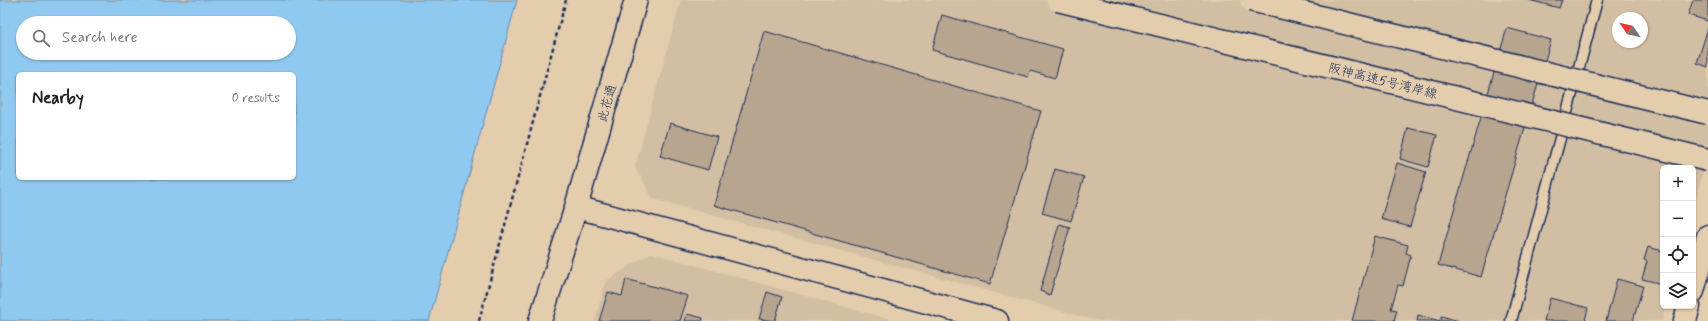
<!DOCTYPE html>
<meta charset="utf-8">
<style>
body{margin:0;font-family:Mynerve,"Klee One",sans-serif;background:#f6f6f6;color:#202124}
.controls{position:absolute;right:12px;bottom:12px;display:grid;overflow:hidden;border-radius:6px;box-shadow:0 1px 3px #0004}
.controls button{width:36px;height:36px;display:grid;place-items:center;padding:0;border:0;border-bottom:1px solid #e0e0e0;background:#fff;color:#202124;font:20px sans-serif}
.compass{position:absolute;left:1612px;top:12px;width:36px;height:36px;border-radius:50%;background:#fff;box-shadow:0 1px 3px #0004;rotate:304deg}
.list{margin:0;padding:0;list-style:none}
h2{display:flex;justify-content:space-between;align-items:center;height:52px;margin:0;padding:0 16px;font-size:17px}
h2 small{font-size:13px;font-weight:400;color:#757577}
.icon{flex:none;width:22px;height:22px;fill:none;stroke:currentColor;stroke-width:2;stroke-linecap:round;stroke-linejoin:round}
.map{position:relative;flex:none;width:1708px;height:321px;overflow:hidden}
.search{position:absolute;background:#fff;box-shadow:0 1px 3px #0004;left:16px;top:16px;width:280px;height:44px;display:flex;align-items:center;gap:10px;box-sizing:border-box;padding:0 14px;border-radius:22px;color:#757577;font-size:15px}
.panel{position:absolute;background:#fff;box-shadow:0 1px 3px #0004;left:16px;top:72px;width:280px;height:108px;border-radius:6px}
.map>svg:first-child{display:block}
</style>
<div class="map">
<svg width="1708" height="321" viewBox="0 0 1708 321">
<rect width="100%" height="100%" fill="#e4cdad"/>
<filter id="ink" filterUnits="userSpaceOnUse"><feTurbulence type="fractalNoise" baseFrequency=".025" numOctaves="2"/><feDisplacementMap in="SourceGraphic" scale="8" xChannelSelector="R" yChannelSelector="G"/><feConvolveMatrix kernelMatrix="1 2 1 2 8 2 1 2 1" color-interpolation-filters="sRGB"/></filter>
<g filter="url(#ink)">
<path fill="#d2bea3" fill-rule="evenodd" d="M 681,0 L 1708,0 L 1708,154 L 1693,209 L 1693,168 L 1663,168 L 1663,306 L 1666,306 L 1662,321 L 1098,321 L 653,199 L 635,167 ZM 1618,18 L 1642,18 L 1642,42 L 1618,42 Z
M 651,253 L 896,321 L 595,321 L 606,281 Z"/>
<path fill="#8fc9ef" stroke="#618bb5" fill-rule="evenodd" d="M 0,0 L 517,0 L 429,321 L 0,321 ZM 23,23 L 289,23 L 289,53 L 23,53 ZM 18,74 L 294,74 L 294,178 L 18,178 Z"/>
<path fill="#b7a58f" stroke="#1b2f5e" d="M 1529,0 L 1562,0 L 1559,8 Z
M 1693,0 L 1708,0 L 1708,21 L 1688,15 Z
M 942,15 L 1063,49 L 1055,78 L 1030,71 L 1028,77 L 932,50 Z
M 1507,28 L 1551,40 L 1481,277 L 1438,265 Z
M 1708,28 L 1708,67 L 1697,63 Z
M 764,31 L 1041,111 L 990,284 L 714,205 Z
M 670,123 L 717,137 L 708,170 L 660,156 Z
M 1408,128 L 1437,135 L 1428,167 L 1400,159 Z
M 1397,163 L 1426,172 L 1410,227 L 1381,219 Z
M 1055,169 L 1084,177 L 1071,221 L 1042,213 Z
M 1059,224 L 1070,227 L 1050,295 L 1040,291 Z
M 1375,236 L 1408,245 L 1406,253 L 1411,255 L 1403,286 L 1398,285 L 1391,309 L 1397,310 L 1394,321 L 1352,321 Z
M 1648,247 L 1663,251 L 1662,284 L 1642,279 L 1647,261 L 1644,260 Z
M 626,279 L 688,296 L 680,321 L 599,321 L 608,292 L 622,296 Z
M 1617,279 L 1643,286 L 1633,321 L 1606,321 Z
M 767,292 L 782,297 L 775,321 L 759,319 Z
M 1550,298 L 1588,308 L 1585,321 L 1544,321 Z
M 687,314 L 703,318 L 702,321 L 685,321 Z
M 1418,315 L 1440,321 L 1417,321 Z
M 1441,316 L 1459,321 L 1441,321 Z"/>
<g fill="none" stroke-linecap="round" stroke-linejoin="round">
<defs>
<path id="service" d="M 1511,321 L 1597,0"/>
<path id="tertiary" d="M 576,207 L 997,321
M 1693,291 L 1708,236
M 540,321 L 576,207 L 636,0
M 1685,321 L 1689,306"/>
</defs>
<use href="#service" stroke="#1b2f5e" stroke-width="13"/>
<use href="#tertiary" stroke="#1b2f5e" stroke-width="25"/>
<path stroke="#1b2f5e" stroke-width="2.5" stroke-dasharray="4 3" stroke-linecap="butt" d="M 479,321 L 566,0"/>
<use href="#service" stroke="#e4cdad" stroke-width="10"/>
<use href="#tertiary" stroke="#e4cdad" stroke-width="22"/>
<defs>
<path id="motorway-bridge" d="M 1058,0 L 1708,160
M 1251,0 L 1708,113"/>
</defs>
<use href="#motorway-bridge" stroke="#1b2f5e" stroke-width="25" stroke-linecap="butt"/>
<use href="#motorway-bridge" stroke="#e4cdad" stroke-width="22"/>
</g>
</g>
<g text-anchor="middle" stroke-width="4" stroke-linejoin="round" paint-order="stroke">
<g font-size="13" fill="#1b2f5e" stroke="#e4cdad">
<text transform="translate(1383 80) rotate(14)" y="5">阪神高速5号湾岸線</text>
<text transform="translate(606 103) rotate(-74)" y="5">此花通</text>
</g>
</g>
</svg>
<div class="controls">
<button>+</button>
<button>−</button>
<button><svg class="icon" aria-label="locate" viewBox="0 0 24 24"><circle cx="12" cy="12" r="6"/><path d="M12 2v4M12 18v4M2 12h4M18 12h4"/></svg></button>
<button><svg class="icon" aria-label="layers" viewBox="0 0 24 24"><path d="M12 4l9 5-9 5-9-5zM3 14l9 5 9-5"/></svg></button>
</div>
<svg class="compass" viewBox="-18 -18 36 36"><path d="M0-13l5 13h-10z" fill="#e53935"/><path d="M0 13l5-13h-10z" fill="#757577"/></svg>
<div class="search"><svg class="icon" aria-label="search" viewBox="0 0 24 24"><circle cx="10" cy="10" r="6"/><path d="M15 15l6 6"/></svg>Search here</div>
<section class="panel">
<h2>Nearby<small>0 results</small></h2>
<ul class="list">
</ul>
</section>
</div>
